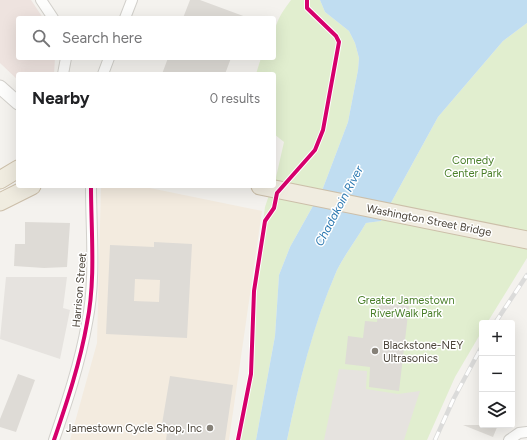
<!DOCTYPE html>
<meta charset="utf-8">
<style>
body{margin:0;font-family:Figtree,sans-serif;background:#f6f6f6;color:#202124}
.controls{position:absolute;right:12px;bottom:12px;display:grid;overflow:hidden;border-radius:4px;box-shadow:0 4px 16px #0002}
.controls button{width:36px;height:36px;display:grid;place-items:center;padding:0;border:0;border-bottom:1px solid #e0e0e0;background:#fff;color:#202124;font:20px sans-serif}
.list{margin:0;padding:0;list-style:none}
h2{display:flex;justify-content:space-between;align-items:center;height:52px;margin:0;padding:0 16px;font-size:17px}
h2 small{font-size:13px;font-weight:400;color:#757577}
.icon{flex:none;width:22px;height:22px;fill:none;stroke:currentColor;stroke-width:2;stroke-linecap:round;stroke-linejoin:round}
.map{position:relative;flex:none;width:527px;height:440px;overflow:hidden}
.search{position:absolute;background:#fff;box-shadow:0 4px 16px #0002;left:16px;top:16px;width:260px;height:44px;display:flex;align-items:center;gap:10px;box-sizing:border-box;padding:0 14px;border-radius:4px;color:#757577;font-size:15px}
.panel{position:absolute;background:#fff;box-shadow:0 4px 16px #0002;left:16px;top:72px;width:260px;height:116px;border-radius:4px}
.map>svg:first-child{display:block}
</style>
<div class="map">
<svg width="527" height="440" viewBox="0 0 527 440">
<rect width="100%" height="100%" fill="#f4f2ee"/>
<path fill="#f3ebdf" d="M 101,186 L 140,186 L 262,211 L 229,440 L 70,440 L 97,343 Z"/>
<path fill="#eee3df" d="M 0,0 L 31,0 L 43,18 L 18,18 L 18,58 L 55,58 L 54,74 L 18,74 L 18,80 L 0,63 Z"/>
<path fill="#e1eecf" d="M 291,0 L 320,0 L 325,12 L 349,31 L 355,43 L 359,58 L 358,70 L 348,122 L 323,188 L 290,247 L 279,275 L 275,336 L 256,440 L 238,440 L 251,374 L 254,291 L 265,207 L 272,186 L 274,186 L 284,142 L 274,134 L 274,74 L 256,74 L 261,58 L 274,58 C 274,29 273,24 291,0 Z
M 527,23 L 527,258 L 487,323 L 482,323 L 482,331 L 455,377 L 427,440 L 287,440 C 299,382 313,324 337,270 C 345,254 357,239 366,223 L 381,221 L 438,117 L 503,41 Z"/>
<path fill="#e6e3df" d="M 6,277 L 67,277 L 63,308 L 70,310 L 60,359 L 0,339 Z
M 339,369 L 367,371 L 366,389 L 398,394 L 420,391 L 404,440 L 324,440 Z"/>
<path fill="#c0ddf1" d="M 320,0 L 527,0 L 527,23 L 503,41 L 438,117 L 381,221 L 366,223 C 357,239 345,254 337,270 C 313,325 299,382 287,440 L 256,440 L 275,336 L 279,275 L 290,247 L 323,188 L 348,122 L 358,70 L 359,58 L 355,43 L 349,31 L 325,12 Z"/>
<path fill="#dedbd6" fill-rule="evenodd" d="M 190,0 L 200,0 L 246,17 L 246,18 L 183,18 Z
M 168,58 L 231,58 L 225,74 L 162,74 Z
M 25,222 L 70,223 L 67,267 L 44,268 L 14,266 L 15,244 L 25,244 Z
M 154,242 L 192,244 L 187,338 L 106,334 L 110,245 L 154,247 ZM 135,279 L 160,280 L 159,302 L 134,301 Z
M 379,302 L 409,306 L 399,391 L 369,387 L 370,367 L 345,364 L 348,336 L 363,338 L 365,321 L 377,322 Z
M 18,374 L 35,380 L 16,432 L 0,427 L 0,419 Z
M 170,376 L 233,385 L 225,440 L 166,440 L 168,425 L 162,424 Z
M 463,425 L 498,425 L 493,437 Z"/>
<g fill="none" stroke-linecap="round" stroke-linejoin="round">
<defs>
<path id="minor" d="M 41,0 L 53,18
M 125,18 L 132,0
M 63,74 L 66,58
M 103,74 L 109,58
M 54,440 C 67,402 80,363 87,323 C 96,279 91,231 91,186
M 509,440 L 519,433 L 527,432"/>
<path id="tertiary" d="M 0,87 L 18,103"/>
<path id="trunk" d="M 0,180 L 18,169
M 260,186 L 527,240
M 0,202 L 32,186"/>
</defs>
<use href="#minor" stroke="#d2d0cb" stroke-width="12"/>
<use href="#tertiary" stroke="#d2d0cb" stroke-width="15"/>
<use href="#trunk" stroke="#ccbfa9" stroke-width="19"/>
<use href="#minor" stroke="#fdfdfc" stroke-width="10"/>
<use href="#tertiary" stroke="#fdfdfc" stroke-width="13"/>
<use href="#trunk" stroke="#f0ece0" stroke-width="17"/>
<defs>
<path id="rail" d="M 495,323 L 527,275
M 435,440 L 454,398 L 482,346"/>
</defs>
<use href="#rail" stroke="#dbdbda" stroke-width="4.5"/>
<use href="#rail" stroke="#fff" stroke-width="3" stroke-dasharray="9" stroke-linecap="butt"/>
<defs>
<path id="cycleway" d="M 54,440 C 67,402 80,363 87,323 C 96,279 91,231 91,186
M 238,440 L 251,374 L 254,291 L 265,221 L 274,208 L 277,193 L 315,150 L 323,130 L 339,42 L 336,36 L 307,8 L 307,0"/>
</defs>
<use href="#cycleway" stroke="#fff" stroke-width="6"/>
<use href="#cycleway" stroke="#d6006c" stroke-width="4"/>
</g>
<g fill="#868178" stroke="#fff" stroke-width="1.5">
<circle cx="375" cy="351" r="4"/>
<circle cx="210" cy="428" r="4"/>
</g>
<g text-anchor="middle" stroke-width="3" stroke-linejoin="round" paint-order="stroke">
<g font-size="11" fill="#4a7f2a" stroke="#fff">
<text x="473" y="164">Comedy<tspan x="473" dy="13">Center Park</tspan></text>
<text x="406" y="304">Greater Jamestown<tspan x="406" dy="13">RiverWalk Park</tspan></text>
</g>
<g font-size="11" fill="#4b4439" stroke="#fff">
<text transform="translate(429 220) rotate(11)" y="4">Washington Street Bridge</text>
<text transform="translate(79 290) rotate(-85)" y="4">Harrison Street</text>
</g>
<g font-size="11" fill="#4b4439" stroke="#fff" text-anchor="start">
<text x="383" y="349">Blackstone-NEY<tspan x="383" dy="13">Ultrasonics</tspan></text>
<text x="202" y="432" text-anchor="end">Jamestown Cycle Shop, Inc</text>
</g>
<g font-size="12" font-style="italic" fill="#2e7ab2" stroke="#fff">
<text transform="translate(339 206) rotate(-62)" y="4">Chadakoin River</text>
</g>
</g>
</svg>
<div class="controls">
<button>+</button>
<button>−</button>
<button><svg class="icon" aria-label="layers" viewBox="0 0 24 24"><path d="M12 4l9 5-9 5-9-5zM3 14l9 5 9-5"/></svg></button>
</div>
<div class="search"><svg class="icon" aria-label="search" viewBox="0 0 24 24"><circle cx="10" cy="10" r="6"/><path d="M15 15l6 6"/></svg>Search here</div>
<section class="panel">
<h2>Nearby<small>0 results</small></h2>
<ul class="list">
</ul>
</section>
</div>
